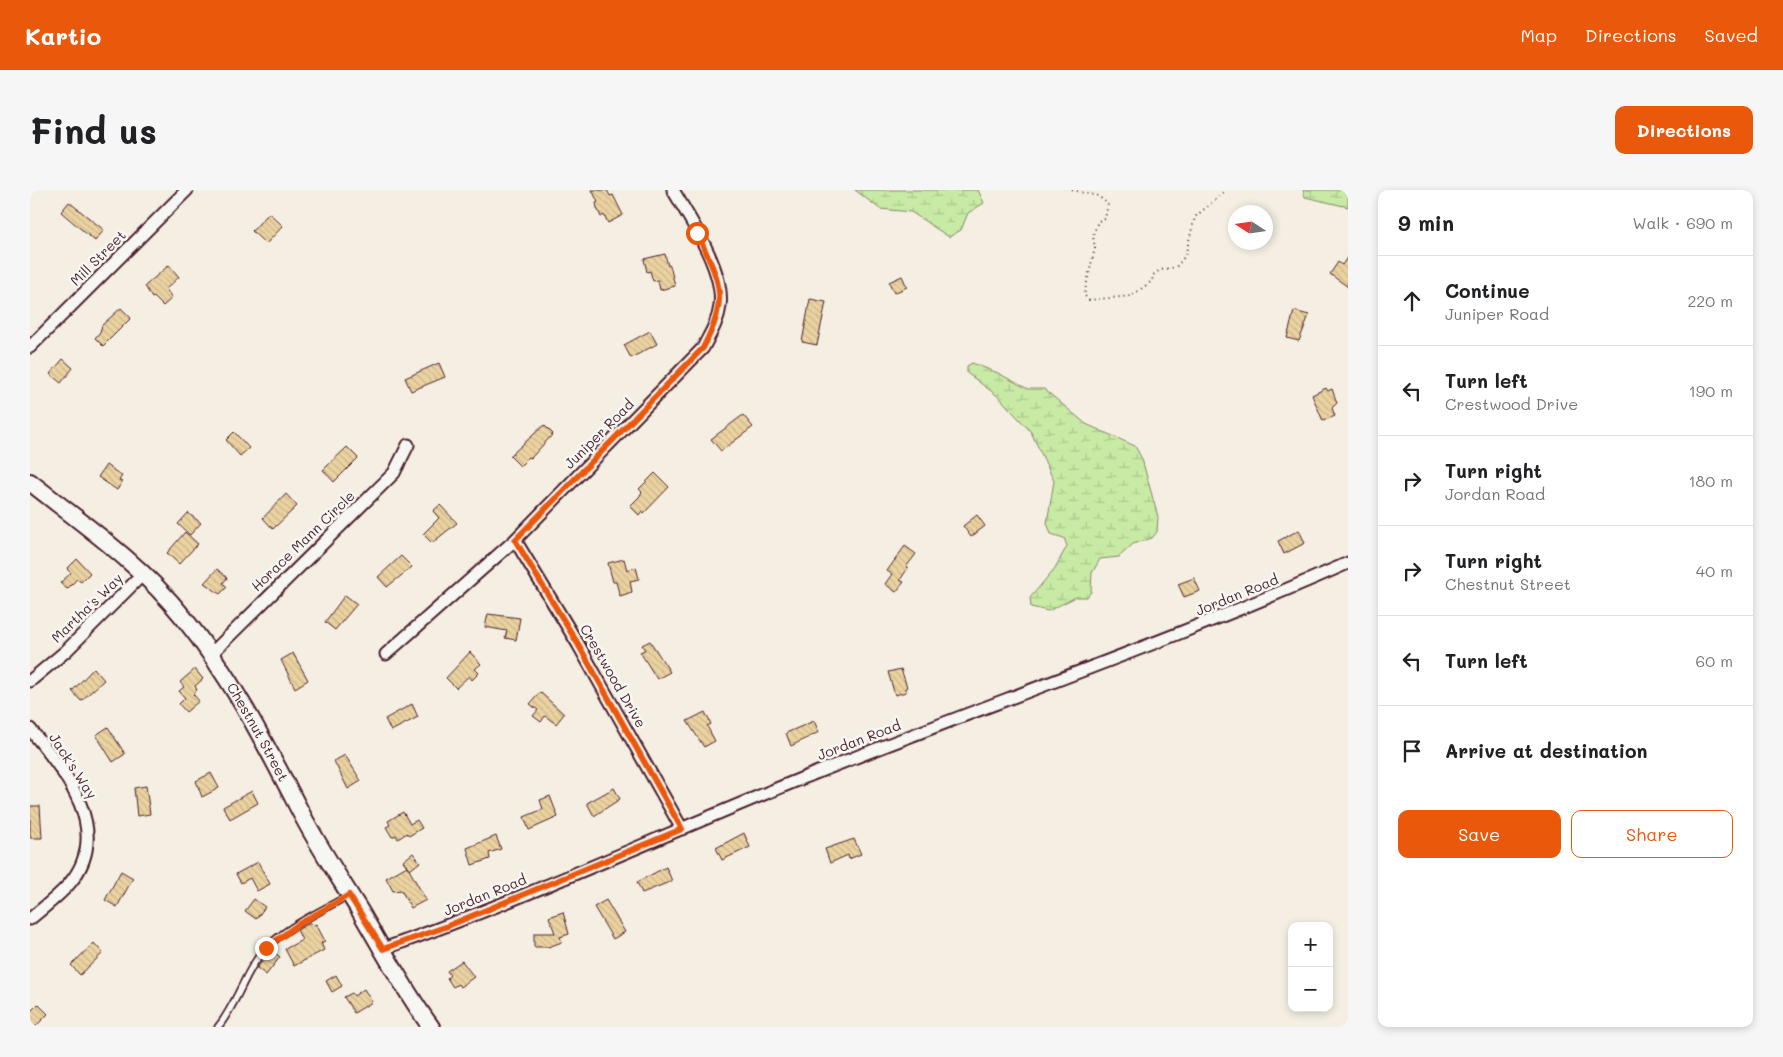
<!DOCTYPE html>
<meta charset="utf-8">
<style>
body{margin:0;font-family:Mali,sans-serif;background:#f6f6f6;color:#202124}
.controls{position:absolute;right:15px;bottom:15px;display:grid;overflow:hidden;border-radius:10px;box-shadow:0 2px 8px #0003}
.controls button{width:45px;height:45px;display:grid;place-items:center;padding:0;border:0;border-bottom:1px solid #e0e0e0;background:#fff;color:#202124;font:25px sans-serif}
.compass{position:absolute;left:1198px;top:15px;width:45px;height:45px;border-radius:50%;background:#fff;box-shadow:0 2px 8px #0003;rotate:282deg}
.stop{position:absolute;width:15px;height:15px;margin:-11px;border:4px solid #ea580c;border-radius:50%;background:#fff}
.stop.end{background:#ea580c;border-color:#fff;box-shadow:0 1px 5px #0008}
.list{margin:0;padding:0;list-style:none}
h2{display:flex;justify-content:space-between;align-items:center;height:65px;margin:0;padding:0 20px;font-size:21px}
h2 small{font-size:16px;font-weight:400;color:#757577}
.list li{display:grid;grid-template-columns:32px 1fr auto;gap:15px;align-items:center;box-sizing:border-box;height:90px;padding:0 20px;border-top:1px solid #e0e0e0}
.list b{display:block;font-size:19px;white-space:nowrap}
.list p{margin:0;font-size:16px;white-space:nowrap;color:#757577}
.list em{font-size:16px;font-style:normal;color:#757577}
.actions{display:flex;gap:10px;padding:15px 20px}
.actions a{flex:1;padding:11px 0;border:1px solid #ea580c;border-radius:10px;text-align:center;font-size:18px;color:#ea580c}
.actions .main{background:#ea580c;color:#fff}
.icon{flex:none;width:28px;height:28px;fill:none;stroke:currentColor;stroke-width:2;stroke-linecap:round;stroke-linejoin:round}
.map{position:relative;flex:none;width:1318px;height:837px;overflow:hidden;border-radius:10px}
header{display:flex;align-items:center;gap:30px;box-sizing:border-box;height:70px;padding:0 25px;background:#ea580c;color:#fff}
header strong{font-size:24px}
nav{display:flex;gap:28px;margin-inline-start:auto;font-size:18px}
.intro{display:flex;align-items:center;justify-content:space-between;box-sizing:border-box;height:120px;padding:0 30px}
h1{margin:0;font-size:35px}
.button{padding:12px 22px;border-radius:10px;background:#ea580c;color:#fff;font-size:18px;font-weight:700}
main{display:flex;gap:30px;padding:0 30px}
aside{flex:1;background:#fff;border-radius:10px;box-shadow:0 2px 8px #0003}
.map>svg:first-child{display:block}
</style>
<header>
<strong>Kartio</strong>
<nav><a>Map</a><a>Directions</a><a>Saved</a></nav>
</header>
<div class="intro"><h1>Find us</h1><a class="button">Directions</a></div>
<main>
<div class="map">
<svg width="1318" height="837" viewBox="0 0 1318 837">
<defs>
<pattern id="wetland-marsh" width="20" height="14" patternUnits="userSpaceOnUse" patternTransform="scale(1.25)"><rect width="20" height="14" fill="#c7eaa4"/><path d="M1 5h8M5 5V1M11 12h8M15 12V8" fill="none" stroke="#acc88d"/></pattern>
<pattern id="building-back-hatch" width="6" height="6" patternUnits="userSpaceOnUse" patternTransform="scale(1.25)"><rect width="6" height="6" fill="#ebd3a1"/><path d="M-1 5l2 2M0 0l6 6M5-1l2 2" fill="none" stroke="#cbb58b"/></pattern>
</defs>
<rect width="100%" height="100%" fill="#f4efe2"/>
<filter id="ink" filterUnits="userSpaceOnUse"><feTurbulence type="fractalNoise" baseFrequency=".02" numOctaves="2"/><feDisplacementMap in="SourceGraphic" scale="10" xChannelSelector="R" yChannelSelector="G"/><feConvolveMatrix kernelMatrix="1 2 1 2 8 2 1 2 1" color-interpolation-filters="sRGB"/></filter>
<g filter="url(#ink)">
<path fill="url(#wetland-marsh)" stroke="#888468" d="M 825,0 L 948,0 L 954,13 L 938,23 L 931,40 L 919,47 L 881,22 L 850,19 Z
M 1273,0 L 1318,0 L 1318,17 L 1275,7 Z
M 942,173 L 968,183 L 998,199 L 1014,199 L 1056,234 L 1105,256 L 1112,269 L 1128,327 L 1127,342 L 1122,348 L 1103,354 L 1089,367 L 1070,369 L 1062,383 L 1061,402 L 1057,407 L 1046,407 L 1018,421 L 1001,417 L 1000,408 L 1025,378 L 1037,356 L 1034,348 L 1021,344 L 1017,333 L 1024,291 L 1001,242 L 969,207 L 937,183 L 937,176 Z"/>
<path fill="url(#building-back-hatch)" stroke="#4a1f2b" d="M 562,0 L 577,0 L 580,6 L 583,5 L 593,25 L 578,33 L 574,25 L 571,27 L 567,18 L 566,13 L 568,12 Z
M 39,12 L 74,40 L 65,51 L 31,22 Z
M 239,23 L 253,36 L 236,54 L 222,41 Z
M 635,64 L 638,76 L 640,75 L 645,96 L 630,100 L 628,90 L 623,91 L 620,81 L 617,82 L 614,69 Z
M 1318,66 L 1318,97 L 1300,84 L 1308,72 L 1312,75 Z
M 139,75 L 149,87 L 136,99 L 142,108 L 133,116 L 124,107 L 122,108 L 115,96 Z
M 872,86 L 877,97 L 864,103 L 859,92 Z
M 780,109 L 796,112 L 787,155 L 772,152 Z
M 91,118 L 101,128 L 73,156 L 65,148 L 70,142 L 72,135 Z
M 1264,121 L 1279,125 L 1269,151 L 1257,148 Z
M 620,141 L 627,154 L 601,168 L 594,155 Z
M 33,169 L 43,178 L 31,193 L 20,184 Z
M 409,173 L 415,187 L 381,201 L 375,188 Z
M 1296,198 L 1298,201 L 1302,199 L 1307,213 L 1302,218 L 1305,226 L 1293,231 L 1282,205 Z
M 713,225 L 723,237 L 691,261 L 681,249 Z
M 514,235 L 523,244 L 501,268 L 499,267 L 490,276 L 480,266 Z
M 204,242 L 219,258 L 210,266 L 196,250 Z
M 317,257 L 328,268 L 304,292 L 293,280 Z
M 76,275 L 92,286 L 89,290 L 92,292 L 87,300 L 68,287 Z
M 625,283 L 639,297 L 614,323 L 612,321 L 609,325 L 600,316 L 609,307 L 612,302 L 609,299 Z
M 256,304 L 267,316 L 243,339 L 233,328 Z
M 410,315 L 427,333 L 402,353 L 393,344 L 409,328 L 403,321 Z
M 158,323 L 171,333 L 160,345 L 148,334 Z
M 947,325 L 955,336 L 941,347 L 933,336 Z
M 1269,340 L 1275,353 L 1254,364 L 1248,351 Z
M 155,342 L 168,354 L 149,374 L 137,363 Z
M 875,356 L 886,364 L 876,377 L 878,378 L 870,390 L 874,392 L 866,402 L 855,394 L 862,384 L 857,381 Z
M 371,366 L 382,377 L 357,397 L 348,387 Z
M 47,369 L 60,383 L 51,392 L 47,389 L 37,399 L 30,393 L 41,383 L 37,379 Z
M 594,369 L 597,380 L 606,377 L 609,389 L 600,391 L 602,402 L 590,406 L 586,392 L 583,392 L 578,373 Z
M 187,379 L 197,388 L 193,393 L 197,397 L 190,404 L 174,393 Z
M 1164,388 L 1170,401 L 1154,407 L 1148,394 Z
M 315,405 L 327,414 L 305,440 L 295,432 Z
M 458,424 L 490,428 L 486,450 L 475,448 L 477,441 L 455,437 Z
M 620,451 L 640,482 L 627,489 L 610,462 L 615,460 L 612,455 Z
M 440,462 L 451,474 L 445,479 L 449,483 L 442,490 L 439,486 L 426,498 L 416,488 Z
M 263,463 L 278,490 L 265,498 L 251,470 Z
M 64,478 L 74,490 L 51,511 L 42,501 Z
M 165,479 L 173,489 L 165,496 L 167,500 L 163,504 L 169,511 L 156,522 L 149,514 L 155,508 L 149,501 L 154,497 L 150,492 Z
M 871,479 L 877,497 L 875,498 L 876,502 L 865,505 L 858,482 Z
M 510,502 L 534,524 L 526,534 L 515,526 L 511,532 L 503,526 L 508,520 L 500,514 Z
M 382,514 L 388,527 L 361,541 L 355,529 Z
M 675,522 L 681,534 L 677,536 L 685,551 L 674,557 L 657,531 Z
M 784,531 L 789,542 L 761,556 L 756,543 Z
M 78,537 L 95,564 L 83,572 L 66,545 Z
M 315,565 L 331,591 L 318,599 L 304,571 Z
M 181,583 L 189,598 L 172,607 L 166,591 Z
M 116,596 L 120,624 L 107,626 L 104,598 Z
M 584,598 L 590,609 L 564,626 L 557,613 Z
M 222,601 L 228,613 L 200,629 L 193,617 Z
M 520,606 L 528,627 L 499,640 L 494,627 L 513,619 L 510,610 Z
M 0,616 L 10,616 L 12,648 L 0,648 Z
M 373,622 L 380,634 L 387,630 L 392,638 L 379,646 L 377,643 L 368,649 L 366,645 L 362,647 L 356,637 L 360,635 L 358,631 Z
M 714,643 L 720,657 L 692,670 L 686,658 Z
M 466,646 L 471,659 L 459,663 L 460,669 L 442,675 L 437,658 Z
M 824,649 L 831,664 L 819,669 L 818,665 L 800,673 L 795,659 Z
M 383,663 L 390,672 L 380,680 L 373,671 Z
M 228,672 L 240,694 L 227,701 L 220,688 L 211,693 L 206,684 Z
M 377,676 L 396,710 L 381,718 L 371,700 L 363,701 L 356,688 Z
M 636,677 L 642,691 L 612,703 L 607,692 Z
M 91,681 L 103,688 L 87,717 L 75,710 Z
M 224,709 L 235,717 L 226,729 L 215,721 Z
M 576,710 L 595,742 L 583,749 L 564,717 Z
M 533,722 L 539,744 L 530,747 L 532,752 L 518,757 L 504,757 L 504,743 L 525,743 L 519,727 Z
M 280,733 L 282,736 L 286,734 L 295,751 L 291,753 L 294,760 L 264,776 L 255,759 L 272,750 L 267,740 Z
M 64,753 L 73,763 L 50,785 L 41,775 Z
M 241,760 L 250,767 L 236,785 L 227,778 Z
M 432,771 L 444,787 L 430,797 L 428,794 L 423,797 L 417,788 L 420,785 L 417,781 Z
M 306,785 L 312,796 L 302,802 L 296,791 Z
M 334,799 L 342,812 L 324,823 L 314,807 L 322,803 L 324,806 Z
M 8,814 L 18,824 L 5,837 L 0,837 L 0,822 Z"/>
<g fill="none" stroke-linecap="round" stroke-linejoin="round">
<defs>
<path id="service" d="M 188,837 C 208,813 215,779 237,757 C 259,735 292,721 319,705"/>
<path id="minor" d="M 0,157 L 157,0
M 485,350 L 548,454 L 652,639
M 181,464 L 364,283 L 378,255
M 356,464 L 485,350 L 673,158 C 680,144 688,132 690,116 C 695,81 660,29 643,0
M 0,491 L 36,461 L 112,385
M 0,539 C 34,581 84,640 40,693 C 29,706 13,718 0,729
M 353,759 C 500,707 643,640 788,582 C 964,512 1144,450 1318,373"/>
<g id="secondary">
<path id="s1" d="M 0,292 C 53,334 111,374 153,427 C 200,485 234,551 268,617 C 286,653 309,687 330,721 C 353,760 374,800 401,837"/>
</g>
</defs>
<use href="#service" stroke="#4a1f2b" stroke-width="9"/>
<use href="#minor" stroke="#4a1f2b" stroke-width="15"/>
<use href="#secondary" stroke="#4a1f2b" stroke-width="20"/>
<path stroke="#4a1f2b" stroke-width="2" stroke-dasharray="1 4" stroke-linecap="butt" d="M 1042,0 L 1068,6 L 1078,14 L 1075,29 L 1068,31 L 1063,46 L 1065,58 L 1054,105 L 1059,110 L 1101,106 L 1122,91 L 1123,85 L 1130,80 L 1146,77 L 1155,66 L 1165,27 L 1196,0"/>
<use href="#service" stroke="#f6f6f2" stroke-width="5.5"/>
<use href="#minor" stroke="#f6f6f2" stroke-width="11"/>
<use href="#secondary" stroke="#f6f6f2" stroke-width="16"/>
</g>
</g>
<g fill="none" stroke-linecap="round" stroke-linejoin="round" filter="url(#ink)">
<path stroke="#ea580c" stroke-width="6" d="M 236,758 L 269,734 L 319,705 L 353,759 L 415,737 L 652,639 L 548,454 L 485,350 L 673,158 C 700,106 690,93 667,43"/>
</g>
<g text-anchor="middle" stroke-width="5" stroke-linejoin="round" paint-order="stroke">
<g font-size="14" fill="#4a1f2b" stroke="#f6f6f2">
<text transform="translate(68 68) rotate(-45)" y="5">Mill Street</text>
<text transform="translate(569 244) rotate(-45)" y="5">Juniper Road</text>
<text transform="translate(273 351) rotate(-44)" y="5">Horace Mann Circle</text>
<text transform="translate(1207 405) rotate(-22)" y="5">Jordan Road</text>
<text transform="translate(57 418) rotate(-44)" y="5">Martha's Way</text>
<text transform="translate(583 486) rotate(60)" y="5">Crestwood Drive</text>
<text dy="5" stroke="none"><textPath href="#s1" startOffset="342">Chestnut Street</textPath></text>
<text transform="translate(829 550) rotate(-21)" y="5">Jordan Road</text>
<text transform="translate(43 576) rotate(57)" y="5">Jack's Way</text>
<text transform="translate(455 705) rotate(-22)" y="5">Jordan Road</text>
</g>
</g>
</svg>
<div class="controls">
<button>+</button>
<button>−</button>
</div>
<svg class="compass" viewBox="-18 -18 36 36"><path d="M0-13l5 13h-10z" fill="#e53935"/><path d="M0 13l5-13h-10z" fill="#757577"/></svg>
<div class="stop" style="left:667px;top:43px"></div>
<div class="stop end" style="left:236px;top:758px"></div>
</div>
<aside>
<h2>9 min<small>Walk · 690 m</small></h2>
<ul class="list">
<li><svg class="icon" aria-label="ahead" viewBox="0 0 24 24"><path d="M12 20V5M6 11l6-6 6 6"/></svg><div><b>Continue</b><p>Juniper Road</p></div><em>220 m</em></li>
<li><svg class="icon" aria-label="left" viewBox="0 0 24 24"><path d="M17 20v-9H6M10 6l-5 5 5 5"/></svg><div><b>Turn left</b><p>Crestwood Drive</p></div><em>190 m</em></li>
<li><svg class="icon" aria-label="right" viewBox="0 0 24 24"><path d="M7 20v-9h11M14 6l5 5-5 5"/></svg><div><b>Turn right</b><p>Jordan Road</p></div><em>180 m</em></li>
<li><svg class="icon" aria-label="right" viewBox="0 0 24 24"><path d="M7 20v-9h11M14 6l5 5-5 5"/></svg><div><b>Turn right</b><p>Chestnut Street</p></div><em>40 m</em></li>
<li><svg class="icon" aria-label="left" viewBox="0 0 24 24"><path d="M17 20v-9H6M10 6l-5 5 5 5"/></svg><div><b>Turn left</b></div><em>60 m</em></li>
<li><svg class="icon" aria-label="arrive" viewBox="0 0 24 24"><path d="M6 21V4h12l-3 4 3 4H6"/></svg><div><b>Arrive at destination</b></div></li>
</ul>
<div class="actions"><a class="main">Save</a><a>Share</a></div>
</aside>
</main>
